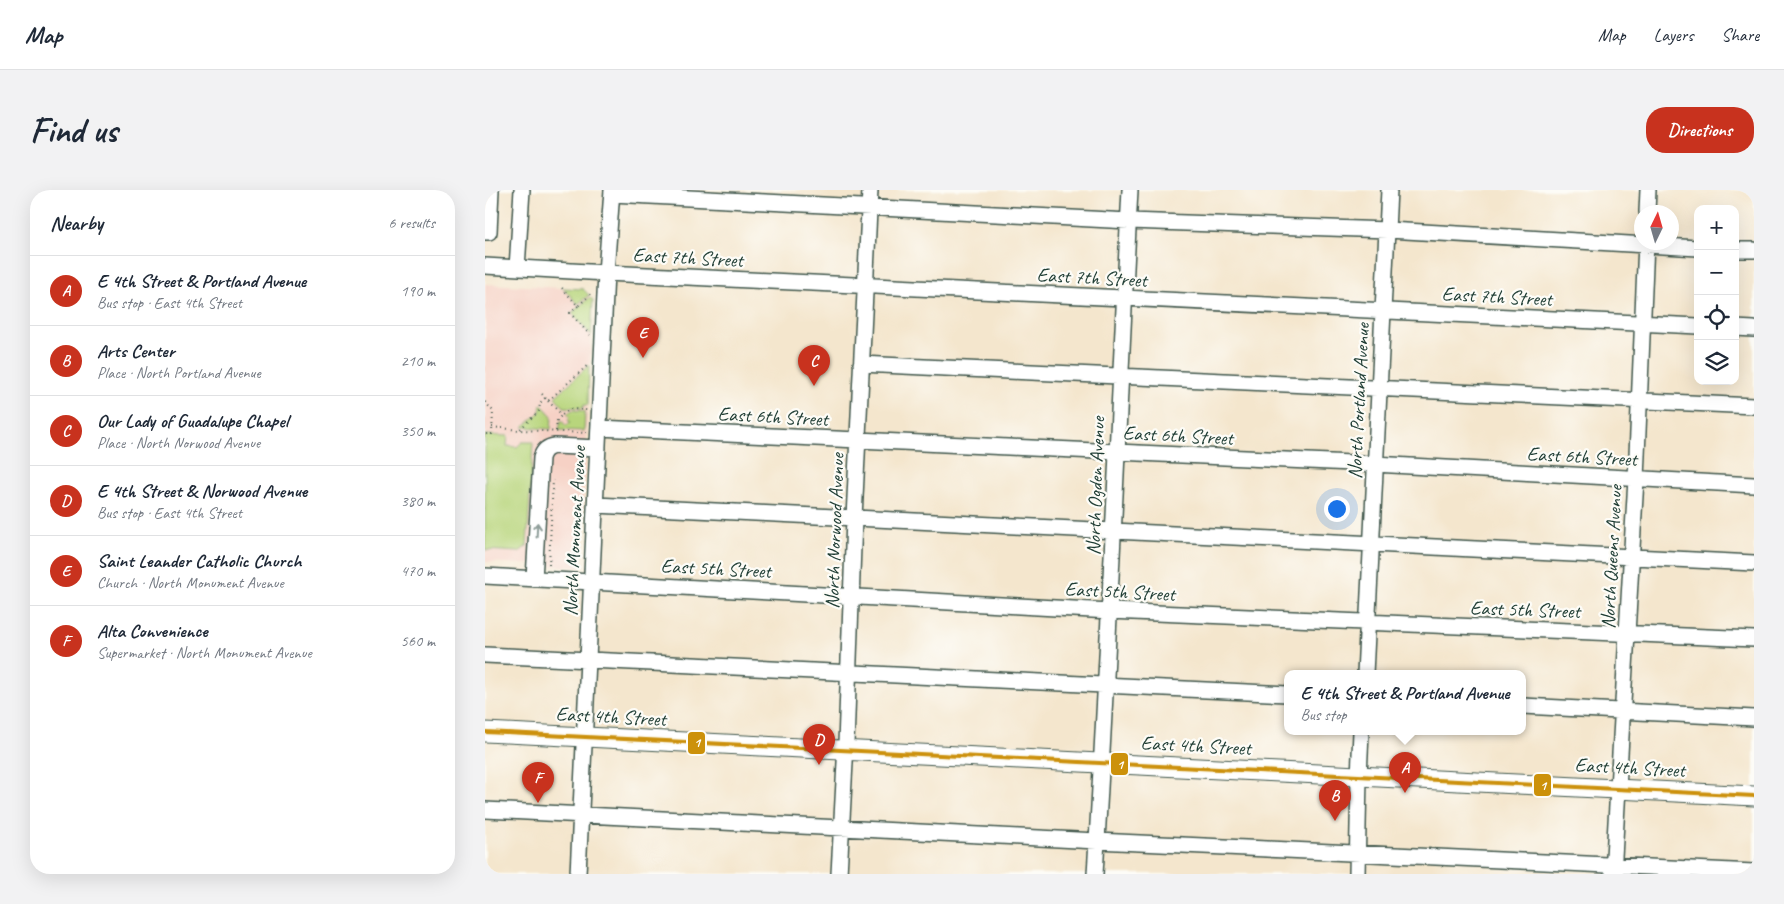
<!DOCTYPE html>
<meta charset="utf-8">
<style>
body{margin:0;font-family:Caveat,sans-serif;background:#f2f2f3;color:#1f2937}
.controls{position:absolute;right:15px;top:15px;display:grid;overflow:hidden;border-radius:10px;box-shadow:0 5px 20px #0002}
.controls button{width:45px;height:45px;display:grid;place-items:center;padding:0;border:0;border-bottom:1px solid #e0e1e3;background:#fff;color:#1f2937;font:25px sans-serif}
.compass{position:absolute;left:1149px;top:15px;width:45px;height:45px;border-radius:50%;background:#fff;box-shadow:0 5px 20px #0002;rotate:5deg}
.you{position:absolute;left:851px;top:318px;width:18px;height:18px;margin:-12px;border:4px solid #fff;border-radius:50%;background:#1a73e8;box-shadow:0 0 0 8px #1a73e833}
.badge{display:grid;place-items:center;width:32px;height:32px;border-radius:50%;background:#c8321e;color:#fff;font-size:16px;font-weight:700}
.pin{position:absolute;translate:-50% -41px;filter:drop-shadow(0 1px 2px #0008)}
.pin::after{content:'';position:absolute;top:26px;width:18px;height:15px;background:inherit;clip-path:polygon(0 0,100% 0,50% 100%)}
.popup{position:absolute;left:799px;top:480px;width:242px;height:65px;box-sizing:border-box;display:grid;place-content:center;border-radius:10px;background:#fff;filter:drop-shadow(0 1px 4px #0005);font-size:16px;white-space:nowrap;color:#747a83}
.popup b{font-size:19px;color:#1f2937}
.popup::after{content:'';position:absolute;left:50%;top:100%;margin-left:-10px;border:10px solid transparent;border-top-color:#fff}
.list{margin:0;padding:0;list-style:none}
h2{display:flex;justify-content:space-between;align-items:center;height:65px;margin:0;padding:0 20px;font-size:21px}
h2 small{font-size:16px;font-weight:400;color:#747a83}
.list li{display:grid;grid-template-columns:32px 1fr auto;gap:15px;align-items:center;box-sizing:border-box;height:70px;padding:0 20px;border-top:1px solid #e0e1e3}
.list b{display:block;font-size:19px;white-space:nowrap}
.list p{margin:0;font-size:16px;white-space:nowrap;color:#747a83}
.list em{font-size:16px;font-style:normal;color:#747a83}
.icon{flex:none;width:28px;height:28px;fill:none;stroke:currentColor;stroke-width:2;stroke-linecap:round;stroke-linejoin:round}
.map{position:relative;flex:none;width:1269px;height:684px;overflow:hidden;border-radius:20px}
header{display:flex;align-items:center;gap:30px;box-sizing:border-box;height:70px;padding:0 25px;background:#fff;border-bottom:1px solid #e0e1e3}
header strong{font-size:24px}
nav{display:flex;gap:28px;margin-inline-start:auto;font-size:18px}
.intro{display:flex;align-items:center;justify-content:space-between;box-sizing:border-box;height:120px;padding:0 30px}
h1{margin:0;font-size:35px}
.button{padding:12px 22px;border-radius:20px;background:#c8321e;color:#fff;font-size:18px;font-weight:700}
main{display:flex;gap:30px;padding:0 30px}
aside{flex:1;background:#fff;border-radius:20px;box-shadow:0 5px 20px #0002}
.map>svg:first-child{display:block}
</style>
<header>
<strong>Map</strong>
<nav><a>Map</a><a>Layers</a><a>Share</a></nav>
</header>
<div class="intro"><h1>Find us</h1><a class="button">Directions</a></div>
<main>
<aside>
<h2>Nearby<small>6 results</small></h2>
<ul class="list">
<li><span class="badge">A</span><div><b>E 4th Street &amp; Portland Avenue</b><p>Bus stop · East 4th Street</p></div><em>190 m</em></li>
<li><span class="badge">B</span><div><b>Arts Center</b><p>Place · North Portland Avenue</p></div><em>210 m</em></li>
<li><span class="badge">C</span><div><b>Our Lady of Guadalupe Chapel</b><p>Place · North Norwood Avenue</p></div><em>350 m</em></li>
<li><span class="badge">D</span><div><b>E 4th Street &amp; Norwood Avenue</b><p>Bus stop · East 4th Street</p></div><em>380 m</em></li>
<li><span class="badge">E</span><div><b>Saint Leander Catholic Church</b><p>Church · North Monument Avenue</p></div><em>470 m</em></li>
<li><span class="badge">F</span><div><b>Alta Convenience</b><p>Supermarket · North Monument Avenue</p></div><em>560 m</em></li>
</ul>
</aside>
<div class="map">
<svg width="1269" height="684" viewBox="0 0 1269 684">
<rect width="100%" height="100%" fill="#fdfcf7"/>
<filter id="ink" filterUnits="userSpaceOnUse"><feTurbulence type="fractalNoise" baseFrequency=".02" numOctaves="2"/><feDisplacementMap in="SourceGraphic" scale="10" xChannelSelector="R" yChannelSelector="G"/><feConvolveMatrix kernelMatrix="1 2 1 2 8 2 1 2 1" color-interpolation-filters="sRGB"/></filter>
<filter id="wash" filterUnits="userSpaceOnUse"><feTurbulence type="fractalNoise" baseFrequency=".0096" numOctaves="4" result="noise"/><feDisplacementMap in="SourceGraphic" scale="20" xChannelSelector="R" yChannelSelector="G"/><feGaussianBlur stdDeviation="1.12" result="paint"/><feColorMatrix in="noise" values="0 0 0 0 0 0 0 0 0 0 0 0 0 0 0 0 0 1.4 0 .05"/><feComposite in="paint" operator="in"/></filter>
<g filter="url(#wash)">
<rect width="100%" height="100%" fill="#f4e6cd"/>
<path fill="#f6d1c5" d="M 0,94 L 98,99 L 108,110 L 95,377 L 0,372 Z"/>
<path fill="#b8d57b" stroke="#6c8958" d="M 78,98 L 98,99 L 104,105 L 93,114 Z
M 105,107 L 108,110 L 106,145 L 87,123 Z
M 104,175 L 103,215 L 99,215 L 98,218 L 79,217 L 70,207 Z
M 56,214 L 67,226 L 66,239 L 38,237 L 55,222 Z
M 87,220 L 100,221 L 99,241 L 74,240 L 76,230 L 81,236 L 85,233 L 83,229 L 85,227 L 82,224 Z
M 0,245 L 23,246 L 22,256 L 32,257 L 37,252 L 48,252 L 42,356 L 34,362 L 0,360 Z"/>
</g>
<g filter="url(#ink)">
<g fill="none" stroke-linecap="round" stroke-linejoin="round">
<defs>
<path id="minor" d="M 127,4 L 644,31 L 903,40 L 1213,58
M 1162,22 L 1163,0
M 0,42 L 4,42 L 6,0
M 1250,60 L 1269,60
M 0,76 L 121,83 L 1213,136
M 32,78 L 37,0
M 1250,138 L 1269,139
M 376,174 L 1269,216
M 114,238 L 889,274 L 1269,295
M 111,315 L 1269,373
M 0,386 L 625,421 L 1269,449
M 49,389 L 56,268 C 58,261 62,257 70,256 L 113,258
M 0,465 L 802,504
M 880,484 L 904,0
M 1038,516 L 1269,528
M 0,620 L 612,651 L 1269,682
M 93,684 L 121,83 L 127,0
M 354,684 L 361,554 L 369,328 L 385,0
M 610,684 C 624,456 633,228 645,0
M 872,684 L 874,587 L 876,542
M 1128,684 L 1151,289 L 1161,52"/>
<path id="major" d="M 0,542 L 1269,606"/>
</defs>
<use href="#minor" stroke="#3f564b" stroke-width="18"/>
<use href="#major" stroke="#3f564b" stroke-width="21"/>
<path stroke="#3f564b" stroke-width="2" stroke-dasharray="1 4" stroke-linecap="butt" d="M 77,98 L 93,116 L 106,104
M 93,116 L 85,123 L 105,145
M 57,204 L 63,211 L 104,174
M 60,208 L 55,213 L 54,221 L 34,240 L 101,243 L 101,242
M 63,211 L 77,225 L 85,219 L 102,220
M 0,212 L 8,221 L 7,244 L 0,244
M 7,237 L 34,240
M 71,241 L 72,230 L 77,225
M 64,375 L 68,290"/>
<use href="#minor" stroke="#fff" stroke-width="15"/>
<use href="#major" stroke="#fff" stroke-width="19"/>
<defs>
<path id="bus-1" d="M 0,542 L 1269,606"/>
</defs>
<use href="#bus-1" stroke="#fdfcf7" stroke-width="8"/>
<use href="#bus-1" stroke="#cc910a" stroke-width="4"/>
</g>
<defs><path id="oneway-shaft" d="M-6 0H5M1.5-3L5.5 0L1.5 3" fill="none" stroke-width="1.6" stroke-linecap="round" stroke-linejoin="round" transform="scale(1.25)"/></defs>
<use stroke="#8f9e9a" href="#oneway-shaft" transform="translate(52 340) rotate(-87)"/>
</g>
<g text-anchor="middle" stroke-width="4.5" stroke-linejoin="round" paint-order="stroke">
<g font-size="20" fill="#1f3d34" stroke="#fdfcf7">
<text transform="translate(203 67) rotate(3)" y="7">East 7th Street</text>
<text transform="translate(607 87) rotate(3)" y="7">East 7th Street</text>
<text transform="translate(1012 106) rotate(3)" y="7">East 7th Street</text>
<text transform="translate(873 211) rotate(-87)" y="7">North Portland Avenue</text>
<text transform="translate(288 226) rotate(3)" y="7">East 6th Street</text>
<text transform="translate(693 245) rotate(3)" y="7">East 6th Street</text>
<text transform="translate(1097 266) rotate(3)" y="7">East 6th Street</text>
<text transform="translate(610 296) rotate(-88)" y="7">North Ogden Avenue</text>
<text transform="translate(89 341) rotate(-87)" y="7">North Monument Avenue</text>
<text transform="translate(349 341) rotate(-88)" y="7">North Norwood Avenue</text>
<text transform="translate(1126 367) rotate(-87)" y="7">North Queens Avenue</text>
<text transform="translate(231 378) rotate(3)" y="7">East 5th Street</text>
<text transform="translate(635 401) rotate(3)" y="7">East 5th Street</text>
<text transform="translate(1040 419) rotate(2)" y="7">East 5th Street</text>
<text transform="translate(126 526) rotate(3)" y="7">East 4th Street</text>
<text transform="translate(711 555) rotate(3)" y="7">East 4th Street</text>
<text transform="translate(1145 577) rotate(3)" y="7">East 4th Street</text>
</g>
</g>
<g stroke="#fdfcf7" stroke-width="2">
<rect x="202" y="541" width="19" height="24" rx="5" fill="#cc910a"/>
<rect x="625" y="562" width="19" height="24" rx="5" fill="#cc910a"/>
<rect x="1048" y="583" width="19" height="24" rx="5" fill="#cc910a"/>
</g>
<g font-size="14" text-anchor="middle" font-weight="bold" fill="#fff">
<text x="212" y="557">1</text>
<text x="635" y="579">1</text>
<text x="1058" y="600">1</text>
</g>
</svg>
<div class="controls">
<button>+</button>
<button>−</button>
<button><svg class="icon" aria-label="locate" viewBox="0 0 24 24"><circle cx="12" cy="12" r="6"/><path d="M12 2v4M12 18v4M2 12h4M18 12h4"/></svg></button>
<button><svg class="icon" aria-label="layers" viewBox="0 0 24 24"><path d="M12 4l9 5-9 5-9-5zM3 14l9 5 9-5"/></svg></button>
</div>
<svg class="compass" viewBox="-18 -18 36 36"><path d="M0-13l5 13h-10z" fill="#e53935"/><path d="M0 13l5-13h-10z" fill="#747a83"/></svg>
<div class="you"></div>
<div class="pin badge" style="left:920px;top:603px">A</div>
<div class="popup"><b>E 4th Street &amp; Portland Avenue</b>Bus stop</div>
<div class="pin badge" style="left:850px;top:631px">B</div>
<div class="pin badge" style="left:329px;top:196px">C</div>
<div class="pin badge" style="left:334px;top:575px">D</div>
<div class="pin badge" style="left:158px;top:168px">E</div>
<div class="pin badge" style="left:53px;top:613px">F</div>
</div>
</main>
